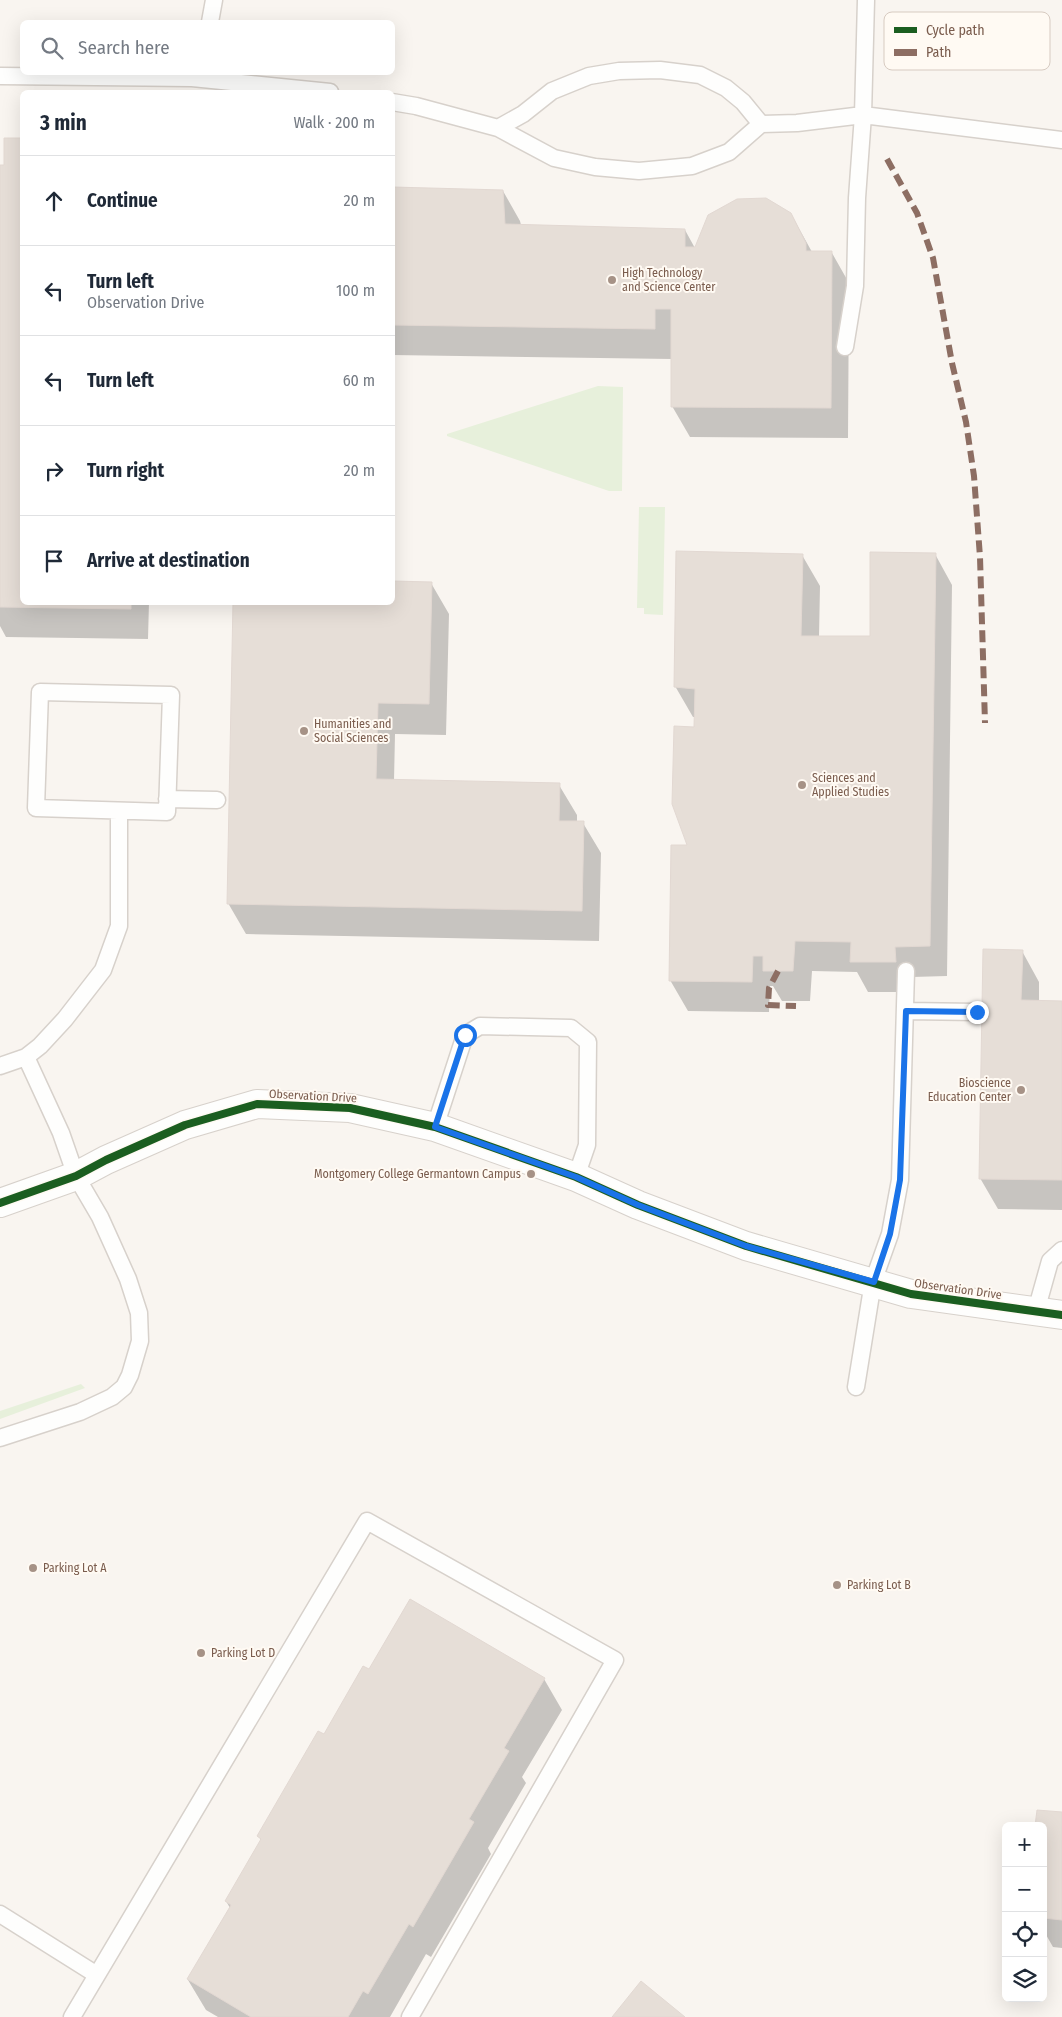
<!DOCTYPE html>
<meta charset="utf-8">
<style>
body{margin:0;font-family:"Fira Sans Condensed",sans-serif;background:#f2f2f3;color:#1f2937}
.controls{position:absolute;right:15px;bottom:15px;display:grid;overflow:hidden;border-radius:8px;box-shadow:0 5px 20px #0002}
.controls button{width:45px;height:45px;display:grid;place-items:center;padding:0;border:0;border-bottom:1px solid #e0e1e3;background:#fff;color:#1f2937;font:25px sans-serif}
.stop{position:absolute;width:15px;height:15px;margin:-11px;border:4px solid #1a73e8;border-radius:50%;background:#fff}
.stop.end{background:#1a73e8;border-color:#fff;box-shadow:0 1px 5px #0008}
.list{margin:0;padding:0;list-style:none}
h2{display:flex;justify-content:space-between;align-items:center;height:65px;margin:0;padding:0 20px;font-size:21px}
h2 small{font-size:16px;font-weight:400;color:#747a83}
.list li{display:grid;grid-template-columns:32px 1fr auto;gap:15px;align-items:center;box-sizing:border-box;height:90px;padding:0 20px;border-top:1px solid #e0e1e3}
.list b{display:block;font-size:19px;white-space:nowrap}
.list p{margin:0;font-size:16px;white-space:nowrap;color:#747a83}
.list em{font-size:16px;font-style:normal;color:#747a83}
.icon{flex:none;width:28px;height:28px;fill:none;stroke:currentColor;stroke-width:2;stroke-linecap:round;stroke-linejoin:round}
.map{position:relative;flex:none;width:1062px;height:2017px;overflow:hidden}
.search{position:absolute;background:#fff;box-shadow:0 5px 20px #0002;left:20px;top:20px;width:375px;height:55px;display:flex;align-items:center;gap:12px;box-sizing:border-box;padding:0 18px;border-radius:8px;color:#747a83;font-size:19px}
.panel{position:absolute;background:#fff;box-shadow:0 5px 20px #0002;left:20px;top:90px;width:375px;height:515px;border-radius:8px}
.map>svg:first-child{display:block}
</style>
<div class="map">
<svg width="1062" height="2017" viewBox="0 0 1062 2017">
<rect width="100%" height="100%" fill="#f9f5f0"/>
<path fill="#e7f0db" d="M 598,386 L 623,387 L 622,491 L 609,491 L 447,436 L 447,434 Z
M 639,507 L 665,507 L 663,615 L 644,614 L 644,608 L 637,608 Z
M 81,1384 L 85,1388 L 0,1419 L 0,1411 Z"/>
<path fill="#0003" d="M 5,139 L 22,140 L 22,602 L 149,602 L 148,639 L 6,637 L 0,626 L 0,167 L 5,167 Z
M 392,188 L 503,191 L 520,221 L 521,225 L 685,230 L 696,250 L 791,214 L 812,252 L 832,253 L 849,283 L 848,438 L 690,437 L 672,406 L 672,359 L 392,355 Z
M 935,554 L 952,585 L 947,976 L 912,977 L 913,992 L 868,992 L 857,972 L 812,971 L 810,1001 L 782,1001 L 773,986 L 770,986 L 769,1012 L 688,1011 L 670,980 L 688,847 L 696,717 L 693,717 L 675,686 L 802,555 L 820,586 L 819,637 L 872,637 Z
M 431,583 L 449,614 L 446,735 L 395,734 L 394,781 L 559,785 L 577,815 L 577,822 L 583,823 L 601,853 L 599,941 L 246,934 L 228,903 L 392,602 Z
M 1022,951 L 1039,982 L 1039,1002 L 1062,1002 L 1062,1210 L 998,1209 L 980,1178 Z
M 370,1671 L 544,1679 L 562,1710 L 522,1777 L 526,1783 L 488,1848 L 491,1854 L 431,1957 L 426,1954 L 390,2017 L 218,2017 L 206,2010 L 188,1980 L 230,1908 L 226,1901 L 261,1841 L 259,1836 Z
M 1062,1814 L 1062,1948 L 1053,1947 L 1045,1933 L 1043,1933 L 1043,1826 Z"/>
<path fill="#e6ded7" stroke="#e2d8d2" d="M 4,138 L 22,138 L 22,602 L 131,602 L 131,609 L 0,607 L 0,165 L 4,165 Z
M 392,187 L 503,190 L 505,224 L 685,229 L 685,247 L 695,247 L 708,215 L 737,199 L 766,198 L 791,213 L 806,243 L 806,251 L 832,251 L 831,408 L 671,407 L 671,309 L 655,309 L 655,329 L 392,325 Z
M 676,551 L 803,554 L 801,636 L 870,636 L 870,552 L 936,553 L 930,946 L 895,947 L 896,962 L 850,962 L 851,942 L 795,941 L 793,971 L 763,971 L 763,956 L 753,956 L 752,982 L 669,981 L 671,845 L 687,845 L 672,804 L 674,726 L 694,727 L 695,689 L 674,687 Z
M 392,581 L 432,582 L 429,704 L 378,703 L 376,779 L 560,783 L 559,821 L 584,821 L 582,911 L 227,904 L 233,602 L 392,602 Z
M 983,949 L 1023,950 L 1021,1000 L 1062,1001 L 1062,1180 L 979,1179 Z
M 410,1599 L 545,1678 L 504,1748 L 509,1751 L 469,1819 L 474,1822 L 413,1927 L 409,1924 L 368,1994 L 363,1991 L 348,2017 L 251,2017 L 187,1979 L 231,1905 L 225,1901 L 261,1839 L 257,1836 L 318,1731 L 324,1734 L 363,1666 L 369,1669 Z
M 1037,1810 L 1062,1812 L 1062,1920 L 1043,1918 L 1043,1826 L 1035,1826 Z
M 641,1981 L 685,2017 L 612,2017 Z"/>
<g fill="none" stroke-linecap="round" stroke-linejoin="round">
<defs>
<path id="service" d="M 210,22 L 214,0
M 0,76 L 192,78 L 330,92
M 392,102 L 416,106 L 498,128 L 554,158 L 595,167 L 639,171 L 692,166 L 729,152 L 761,124 L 797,123 L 863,115 L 1062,140
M 498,128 L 523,114 L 552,91 L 589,76 L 619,71 L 660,70 L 700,75 L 726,88 L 743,102 L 761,124
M 845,347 L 855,286 L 857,198 L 863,115 L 866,0
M 40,692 L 171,695 L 167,812 L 36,808 Z
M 167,799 L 217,800
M 906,1011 L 977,1012
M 0,1066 L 26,1057 L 40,1046 L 65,1019 L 103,970 L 119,926 L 119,811
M 435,1127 L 465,1035 L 480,1026 L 571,1028 L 588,1042 L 587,1145 L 576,1177
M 1036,1311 L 1050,1261 L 1062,1250
M 856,1387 L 873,1282 L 890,1234 L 900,1180 L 906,971
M 0,1438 L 80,1412 L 112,1397 L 124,1387 L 130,1375 L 140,1341 L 139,1313 L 128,1279 L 100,1217 L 76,1176 L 61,1133 L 26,1057
M 0,1914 L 97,1975
M 72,2017 L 367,1521 L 615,1660 L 410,2017"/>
<path id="minor" d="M 0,1203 L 76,1176 L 106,1160 L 185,1125 L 257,1104 L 350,1108 L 435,1127 L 576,1177 L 638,1205 L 746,1246 L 911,1294 L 1062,1315"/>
</defs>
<use href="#service" stroke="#d7d1cb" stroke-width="19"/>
<use href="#minor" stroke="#d7d1cb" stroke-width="30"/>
<use href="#service" stroke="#fefefd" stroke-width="16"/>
<use href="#minor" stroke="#fefefd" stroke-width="28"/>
<path stroke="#8d6e63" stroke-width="6" stroke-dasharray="12 6" stroke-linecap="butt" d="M 887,159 L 917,213 L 933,258 L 952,363 L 966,422 L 974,476 L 980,557 L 985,723
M 778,971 L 769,988 L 768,1005 L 796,1006"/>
<defs>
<path id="cycleway" d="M 0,1203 L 76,1176 L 106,1160 L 185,1125 L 257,1104 L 350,1108 L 435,1127 L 576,1177 L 638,1205 L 746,1246 L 911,1294 L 1062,1315"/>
</defs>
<use href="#cycleway" stroke="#fffaf3" stroke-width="11"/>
<use href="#cycleway" stroke="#1b5e20" stroke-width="8"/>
</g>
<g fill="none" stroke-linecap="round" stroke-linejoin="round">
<path stroke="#1a73e8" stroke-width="6" d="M 465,1035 L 435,1127 L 576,1177 L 638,1205 L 746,1246 L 874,1282 L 890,1234 L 900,1180 L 906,1011 L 977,1012"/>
</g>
<g fill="#a69286" stroke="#fffaf3" stroke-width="2">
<circle cx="612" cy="280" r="5"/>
<circle cx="304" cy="731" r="5"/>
<circle cx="802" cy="785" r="5"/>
<circle cx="1021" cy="1090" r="5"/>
<circle cx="531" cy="1174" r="5"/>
<circle cx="33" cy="1568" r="5"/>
<circle cx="837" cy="1585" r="5"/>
<circle cx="201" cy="1653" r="5"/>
</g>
<g text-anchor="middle" stroke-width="4" stroke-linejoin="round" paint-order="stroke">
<g font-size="12" fill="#7a5c4d" stroke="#fffaf3" text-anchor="start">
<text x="622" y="277">High Technology<tspan x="622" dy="14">and Science Center</tspan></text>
<text x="314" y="728">Humanities and<tspan x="314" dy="14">Social Sciences</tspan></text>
<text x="812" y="782">Sciences and<tspan x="812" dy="14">Applied Studies</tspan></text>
<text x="1011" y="1087" text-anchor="end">Bioscience<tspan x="1011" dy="14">Education Center</tspan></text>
<text x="521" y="1178" text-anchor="end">Montgomery College Germantown Campus</text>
<text x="43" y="1572">Parking Lot A</text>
<text x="847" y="1589">Parking Lot B</text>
<text x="211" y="1657">Parking Lot D</text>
</g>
<g font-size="12" fill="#7a5c4d" stroke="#fffaf3">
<text transform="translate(313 1096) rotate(3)" y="4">Observation Drive</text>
<text transform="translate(958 1289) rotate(8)" y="4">Observation Drive</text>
</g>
</g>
<rect x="884" y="12" width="166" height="58" rx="8" fill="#fffaf3" stroke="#d7cbc1" stroke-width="1"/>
<rect x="894" y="27" width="23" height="6" fill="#1b5e20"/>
<rect x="894" y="49" width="23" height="7" fill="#8d6e63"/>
<g font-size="14" fill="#7a5c4d">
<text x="926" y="35">Cycle path</text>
<text x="926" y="57">Path</text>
</g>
</svg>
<div class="controls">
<button>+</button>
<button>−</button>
<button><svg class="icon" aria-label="locate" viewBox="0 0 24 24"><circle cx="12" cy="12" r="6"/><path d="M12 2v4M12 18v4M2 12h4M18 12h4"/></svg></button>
<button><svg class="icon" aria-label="layers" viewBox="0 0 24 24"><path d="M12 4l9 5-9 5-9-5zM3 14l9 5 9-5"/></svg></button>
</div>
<div class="stop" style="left:465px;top:1035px"></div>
<div class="stop end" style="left:977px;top:1012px"></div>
<div class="search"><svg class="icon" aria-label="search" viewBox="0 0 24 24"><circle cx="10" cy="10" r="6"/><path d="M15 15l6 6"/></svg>Search here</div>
<section class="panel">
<h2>3 min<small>Walk · 200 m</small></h2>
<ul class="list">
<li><svg class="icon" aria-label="ahead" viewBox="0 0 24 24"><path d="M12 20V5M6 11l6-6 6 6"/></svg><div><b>Continue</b></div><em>20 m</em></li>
<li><svg class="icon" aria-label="left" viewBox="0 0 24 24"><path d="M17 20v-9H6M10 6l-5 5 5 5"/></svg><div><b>Turn left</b><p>Observation Drive</p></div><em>100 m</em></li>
<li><svg class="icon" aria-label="left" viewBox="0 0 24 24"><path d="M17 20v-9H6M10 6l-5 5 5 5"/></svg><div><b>Turn left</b></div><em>60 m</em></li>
<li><svg class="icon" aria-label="right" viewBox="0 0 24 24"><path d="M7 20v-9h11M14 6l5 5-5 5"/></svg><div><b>Turn right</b></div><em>20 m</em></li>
<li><svg class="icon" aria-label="arrive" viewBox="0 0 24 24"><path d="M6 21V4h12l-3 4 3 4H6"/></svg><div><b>Arrive at destination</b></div></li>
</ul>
</section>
</div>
